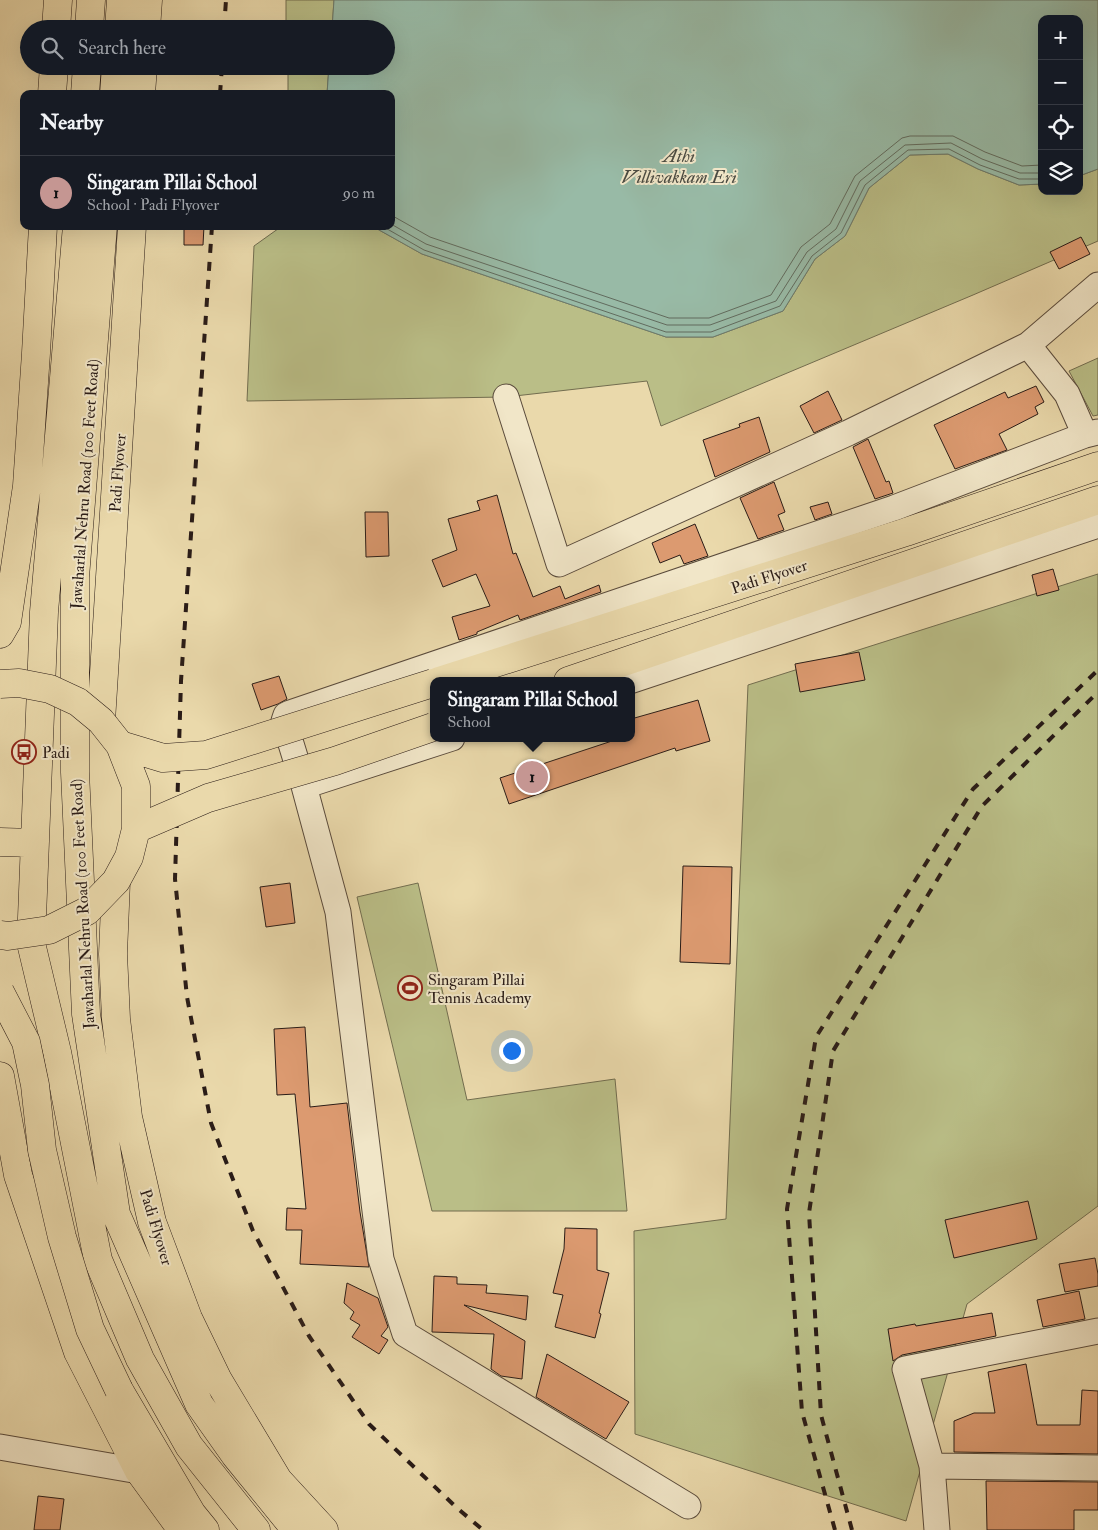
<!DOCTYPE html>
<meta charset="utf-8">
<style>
body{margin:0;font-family:"IM FELL Double Pica",serif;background:#20242c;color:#f1f3f6}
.controls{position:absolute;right:15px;top:15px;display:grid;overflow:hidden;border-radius:10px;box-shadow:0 5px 20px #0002}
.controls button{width:45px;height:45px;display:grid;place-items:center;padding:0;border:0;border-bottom:1px solid #363941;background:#171b24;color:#f1f3f6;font:25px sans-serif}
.you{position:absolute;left:511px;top:1050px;width:18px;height:18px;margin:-12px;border:4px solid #fff;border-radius:50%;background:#1a73e8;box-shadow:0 0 0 8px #1a73e833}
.badge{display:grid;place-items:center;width:32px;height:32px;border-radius:50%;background:#c59692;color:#111;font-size:16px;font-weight:700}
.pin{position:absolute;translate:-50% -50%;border:2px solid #fff;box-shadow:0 1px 5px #0006}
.popup{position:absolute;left:430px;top:677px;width:205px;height:65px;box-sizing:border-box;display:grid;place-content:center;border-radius:10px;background:#171b24;filter:drop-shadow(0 1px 4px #0005);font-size:16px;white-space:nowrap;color:#9ea1a6}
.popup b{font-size:19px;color:#f1f3f6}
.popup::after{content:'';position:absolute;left:50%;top:100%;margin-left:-10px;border:10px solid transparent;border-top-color:#171b24}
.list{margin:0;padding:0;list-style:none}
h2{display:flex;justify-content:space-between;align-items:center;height:65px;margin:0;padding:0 20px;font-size:21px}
h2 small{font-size:16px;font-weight:400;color:#9ea1a6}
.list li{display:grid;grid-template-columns:32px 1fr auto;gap:15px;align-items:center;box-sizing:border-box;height:75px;padding:0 20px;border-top:1px solid #363941}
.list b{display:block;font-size:19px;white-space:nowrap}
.list p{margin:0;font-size:16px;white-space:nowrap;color:#9ea1a6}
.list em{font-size:16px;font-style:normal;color:#9ea1a6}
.icon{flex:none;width:28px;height:28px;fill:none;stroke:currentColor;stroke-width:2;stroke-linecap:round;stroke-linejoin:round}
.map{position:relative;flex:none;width:1098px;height:1530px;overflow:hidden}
.search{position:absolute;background:#171b24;box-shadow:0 5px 20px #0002;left:20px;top:20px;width:375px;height:55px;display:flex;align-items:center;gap:12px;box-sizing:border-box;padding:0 18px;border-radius:28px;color:#9ea1a6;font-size:19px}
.panel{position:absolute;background:#171b24;box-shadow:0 5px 20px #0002;left:20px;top:90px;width:375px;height:140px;border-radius:10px}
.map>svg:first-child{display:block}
</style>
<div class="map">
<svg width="1098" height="1530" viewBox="0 0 1098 1530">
<rect width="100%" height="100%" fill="#ead9ab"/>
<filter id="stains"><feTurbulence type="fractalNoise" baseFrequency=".004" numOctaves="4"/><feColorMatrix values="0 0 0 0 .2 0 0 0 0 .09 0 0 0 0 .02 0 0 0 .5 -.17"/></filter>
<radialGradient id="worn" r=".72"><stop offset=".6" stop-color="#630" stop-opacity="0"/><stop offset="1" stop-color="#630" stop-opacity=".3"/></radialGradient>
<path fill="#babe87" stroke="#726d4f" d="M 286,0 L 334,0 L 332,29 L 286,29 Z
M 288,66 L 329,66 L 327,94 L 288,94 Z
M 948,154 L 978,169 L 1019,185 L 1042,184 L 1042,191 L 1079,191 L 1079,176 L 1098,169 L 1098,241 L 973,295 L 661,426 L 647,381 L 506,397 L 247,401 L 254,246 L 282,226 L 372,226 L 422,254 L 666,337 L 713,337 L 783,311 L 815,259 L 845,236 L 869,188 L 910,155 Z
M 1098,358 L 1098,415 L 1093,416 L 1069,371 Z
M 1098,574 L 1098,1206 L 967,1304 L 906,1521 L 635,1434 L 634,1231 L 726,1219 L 748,685 Z
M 418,883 L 467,1100 L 615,1079 L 627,1211 L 432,1211 L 357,897 Z"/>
<path fill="#98baa6" stroke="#6c7b6d" d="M 334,0 L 1098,0 L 1098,169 L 1079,176 L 1079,19 L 1042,19 L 1042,184 L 1019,185 L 978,169 L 948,154 L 910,155 L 869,188 L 845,236 L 815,259 L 783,311 L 713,337 L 666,337 L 422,254 L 372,226 L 391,226 L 391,94 L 327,94 L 329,66 L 386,66 L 386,29 L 332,29 Z"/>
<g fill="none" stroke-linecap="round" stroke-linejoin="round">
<path stroke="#616b5e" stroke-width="1" d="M 391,215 L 430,237 L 669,318 L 709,318 L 771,295 L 801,247 L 830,224 L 855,176 L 902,138 L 910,136 L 953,136 L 985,152 L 1022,166 L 1042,165
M 391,224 L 426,244 L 667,325 L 710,325 L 776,301 L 807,252 L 836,229 L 860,181 L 905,145 L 951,143 L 982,159 L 1020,173 L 1042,173
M 382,226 L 424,250 L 666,332 L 711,332 L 780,306 L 812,256 L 841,233 L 865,185 L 908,150 L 949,149 L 980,165 L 1019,179 L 1042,179"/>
</g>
<path fill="#dc9a70" stroke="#2a1c17" d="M 184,226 L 204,226 L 203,245 L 184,245 Z
M 1081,237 L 1090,254 L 1059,269 L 1050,252 Z
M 1036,386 L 1044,402 L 1035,407 L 1038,414 L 999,434 L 1007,450 L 955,469 L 934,425 L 1005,392 L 1008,398 Z
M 828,391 L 842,420 L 814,433 L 800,406 Z
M 759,417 L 770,452 L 715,477 L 703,440 L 740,427 L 739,424 Z
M 868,439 L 886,482 L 889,481 L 893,493 L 875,499 L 853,447 Z
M 774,482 L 785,512 L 778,515 L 784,530 L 758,539 L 740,498 Z
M 497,495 L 513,554 L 516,553 L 533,597 L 560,586 L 565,599 L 599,585 L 601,592 L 520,620 L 518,615 L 477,632 L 477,634 L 459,640 L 452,617 L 490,606 L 476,574 L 443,587 L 432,560 L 457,550 L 448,519 L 480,510 L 477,501 Z
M 828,502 L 832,514 L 815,520 L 810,507 Z
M 365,512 L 388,512 L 389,556 L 366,557 Z
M 695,524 L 708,556 L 684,564 L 680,555 L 660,563 L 652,543 Z
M 1053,569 L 1059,590 L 1037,596 L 1032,575 Z
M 859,652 L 865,680 L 800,692 L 795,664 Z
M 279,676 L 287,699 L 278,704 L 261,710 L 252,684 Z
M 698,700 L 710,741 L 676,751 L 675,748 L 509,804 L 500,778 L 621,738 L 631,738 L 631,719 Z
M 683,866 L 732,867 L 730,964 L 680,962 Z
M 290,883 L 295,923 L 266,927 L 260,887 Z
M 305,1027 L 310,1107 L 347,1103 L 360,1212 L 369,1267 L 300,1264 L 302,1230 L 286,1230 L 287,1208 L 306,1209 L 295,1094 L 277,1095 L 274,1029 Z
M 1028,1201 L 1037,1239 L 954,1258 L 945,1220 Z
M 565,1228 L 597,1229 L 597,1270 L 609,1273 L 599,1313 L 601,1314 L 595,1338 L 555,1327 L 563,1295 L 553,1293 L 564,1249 Z
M 1095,1258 L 1098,1274 L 1098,1286 L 1065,1292 L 1059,1264 Z
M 434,1276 L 457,1277 L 457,1284 L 487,1285 L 486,1293 L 528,1296 L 526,1320 L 464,1305 L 525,1341 L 522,1379 L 501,1376 L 491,1369 L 494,1334 L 432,1332 Z
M 347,1283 L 378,1298 L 388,1327 L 381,1336 L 388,1340 L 379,1354 L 352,1337 L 360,1325 L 350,1319 L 354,1312 L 344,1303 Z
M 1079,1291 L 1085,1319 L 1043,1327 L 1037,1300 Z
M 992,1313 L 996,1336 L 902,1355 L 893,1361 L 888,1329 L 915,1324 L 916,1326 Z
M 547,1354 L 629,1402 L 606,1439 L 536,1397 Z
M 1026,1364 L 1037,1425 L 1080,1425 L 1082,1390 L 1098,1391 L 1098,1454 L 954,1452 L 954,1421 L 974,1413 L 995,1413 L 988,1372 Z
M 986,1481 L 1098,1482 L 1098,1510 L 1074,1510 L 1074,1530 L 987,1530 Z
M 38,1496 L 64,1499 L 60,1530 L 34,1530 Z"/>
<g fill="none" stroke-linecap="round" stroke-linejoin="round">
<defs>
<path id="minor" d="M 506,397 L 559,564 L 848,433 L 1028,345
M 1085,435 L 1067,394 L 1028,345 L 1098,285
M 630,681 L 1098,525
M 452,738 L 304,786 L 284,721 L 286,715 L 290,713 L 894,508 L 1085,435 L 1098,432
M 304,786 L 338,912 L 381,1259 L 405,1334 L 688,1506
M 1098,1331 L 905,1369 L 932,1466 L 1098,1468
M 0,1447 L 139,1471
M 932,1466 L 937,1530"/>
<path id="major" d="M 56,29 L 58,0
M 89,29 L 91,0
M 119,29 L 121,0
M 146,29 L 148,0
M 52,94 L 54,66
M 85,94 L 87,66
M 114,94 L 116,66
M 141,94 L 143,66
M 77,226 L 44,612 L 31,943 L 57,1052 L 98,1260 L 140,1359 L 189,1446 L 256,1530
M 103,226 L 75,577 L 75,772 L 86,1014 L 116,1214 L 199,1404 L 235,1455 L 296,1530
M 0,634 L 7,622 L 27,486 L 36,353 L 43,226
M 439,681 L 906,532 L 1098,466
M 568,681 L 1098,500
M 101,721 L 132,226
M 0,842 L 34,843
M 116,881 L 113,954 L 116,1019 L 128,1117 L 152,1222 L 188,1318 L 218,1380 L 278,1480 L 324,1530
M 0,1076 L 18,1175 L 78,1352 L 139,1471 L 182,1530
M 119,1390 L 192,1514 L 205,1530"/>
</defs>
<use href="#minor" stroke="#5a4b3c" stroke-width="27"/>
<use href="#major" stroke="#2a1c17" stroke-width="29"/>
<use href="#minor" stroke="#f1e6c8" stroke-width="25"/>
<use href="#major" stroke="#ead9ab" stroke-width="28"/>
<path stroke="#2a1c17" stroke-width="4" stroke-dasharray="9 9" stroke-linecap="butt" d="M 224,29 L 226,0
M 220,94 L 222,66
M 212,226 L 181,681 L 175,879 L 187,997 L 211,1123 L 253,1231 L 309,1336 L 369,1424 L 457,1508 L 483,1530
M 835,1530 L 802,1412 L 787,1209 L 816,1037 L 973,789 L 1098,670
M 852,1530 L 821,1415 L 809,1213 L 833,1051 L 982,806 L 1098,692"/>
<defs>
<path id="major-bridge" d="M 0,684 L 19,683 L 50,689 L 78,702 L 101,721 L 120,745 L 136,786 L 136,829 L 129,857 L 116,881 L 87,911 L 49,930 L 8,936 L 0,935
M 120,745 L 163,758 L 206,755 L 433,683
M 136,829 L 208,798 L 335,761 L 433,727
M 0,992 L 26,1042 L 35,1085 L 42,1150 L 62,1237 L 90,1329 L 119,1390"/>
</defs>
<use href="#major-bridge" stroke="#2a1c17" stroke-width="29" stroke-linecap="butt"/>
<use href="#major-bridge" stroke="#ead9ab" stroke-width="28"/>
</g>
<defs>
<symbol id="bus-ring" viewBox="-11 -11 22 22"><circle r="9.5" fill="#f1e6c8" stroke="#8f2418" stroke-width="1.5"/><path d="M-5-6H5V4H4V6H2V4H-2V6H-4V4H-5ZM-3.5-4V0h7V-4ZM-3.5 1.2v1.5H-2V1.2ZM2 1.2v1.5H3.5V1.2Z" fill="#8f2418"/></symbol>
<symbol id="stadium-ring" viewBox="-11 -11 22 22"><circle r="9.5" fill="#f1e6c8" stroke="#8f2418" stroke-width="1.5"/><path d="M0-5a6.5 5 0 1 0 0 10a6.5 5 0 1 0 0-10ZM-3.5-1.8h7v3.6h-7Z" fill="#8f2418"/></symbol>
</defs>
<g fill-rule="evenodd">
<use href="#bus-ring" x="10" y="738" width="28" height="28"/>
<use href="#stadium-ring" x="396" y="974" width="28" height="28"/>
</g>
<g text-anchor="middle" stroke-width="4" stroke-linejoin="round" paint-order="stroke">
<g font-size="16" fill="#2a1c17" stroke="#f1e6c8">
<text transform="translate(117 473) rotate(-86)" y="6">Padi Flyover</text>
<text transform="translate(84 484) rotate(-86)" y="6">Jawaharlal Nehru Road (100 Feet Road)</text>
<text transform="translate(769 576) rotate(-18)" y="6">Padi Flyover</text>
<text transform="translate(82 904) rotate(-93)" y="6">Jawaharlal Nehru Road (100 Feet Road)</text>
<text transform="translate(157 1227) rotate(73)" y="6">Padi Flyover</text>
</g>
<g font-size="16" fill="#2a1c17" stroke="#f1e6c8" text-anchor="start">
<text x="42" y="758">Padi</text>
<text x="428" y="985">Singaram Pillai<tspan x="428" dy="18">Tennis Academy</tspan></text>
</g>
<g font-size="18" font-style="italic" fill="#4b4b42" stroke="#f1e6c8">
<text x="679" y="162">Athi<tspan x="679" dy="21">Villivakkam Eri</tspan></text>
</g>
</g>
<rect width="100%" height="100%" filter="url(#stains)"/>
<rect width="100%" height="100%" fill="url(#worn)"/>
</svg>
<div class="controls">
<button>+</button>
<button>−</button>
<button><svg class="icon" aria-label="locate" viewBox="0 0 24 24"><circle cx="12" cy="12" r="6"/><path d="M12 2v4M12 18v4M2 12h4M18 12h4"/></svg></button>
<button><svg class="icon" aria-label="layers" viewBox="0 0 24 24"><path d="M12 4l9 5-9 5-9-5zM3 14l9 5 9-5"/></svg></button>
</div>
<div class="you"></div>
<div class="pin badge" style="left:532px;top:777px">1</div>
<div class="popup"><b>Singaram Pillai School</b>School</div>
<div class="search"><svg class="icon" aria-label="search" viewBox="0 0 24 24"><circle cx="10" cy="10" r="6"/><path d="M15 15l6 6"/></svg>Search here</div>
<section class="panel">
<h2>Nearby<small></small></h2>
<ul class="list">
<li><span class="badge">1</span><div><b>Singaram Pillai School</b><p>School · Padi Flyover</p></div><em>90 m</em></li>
</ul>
</section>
</div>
